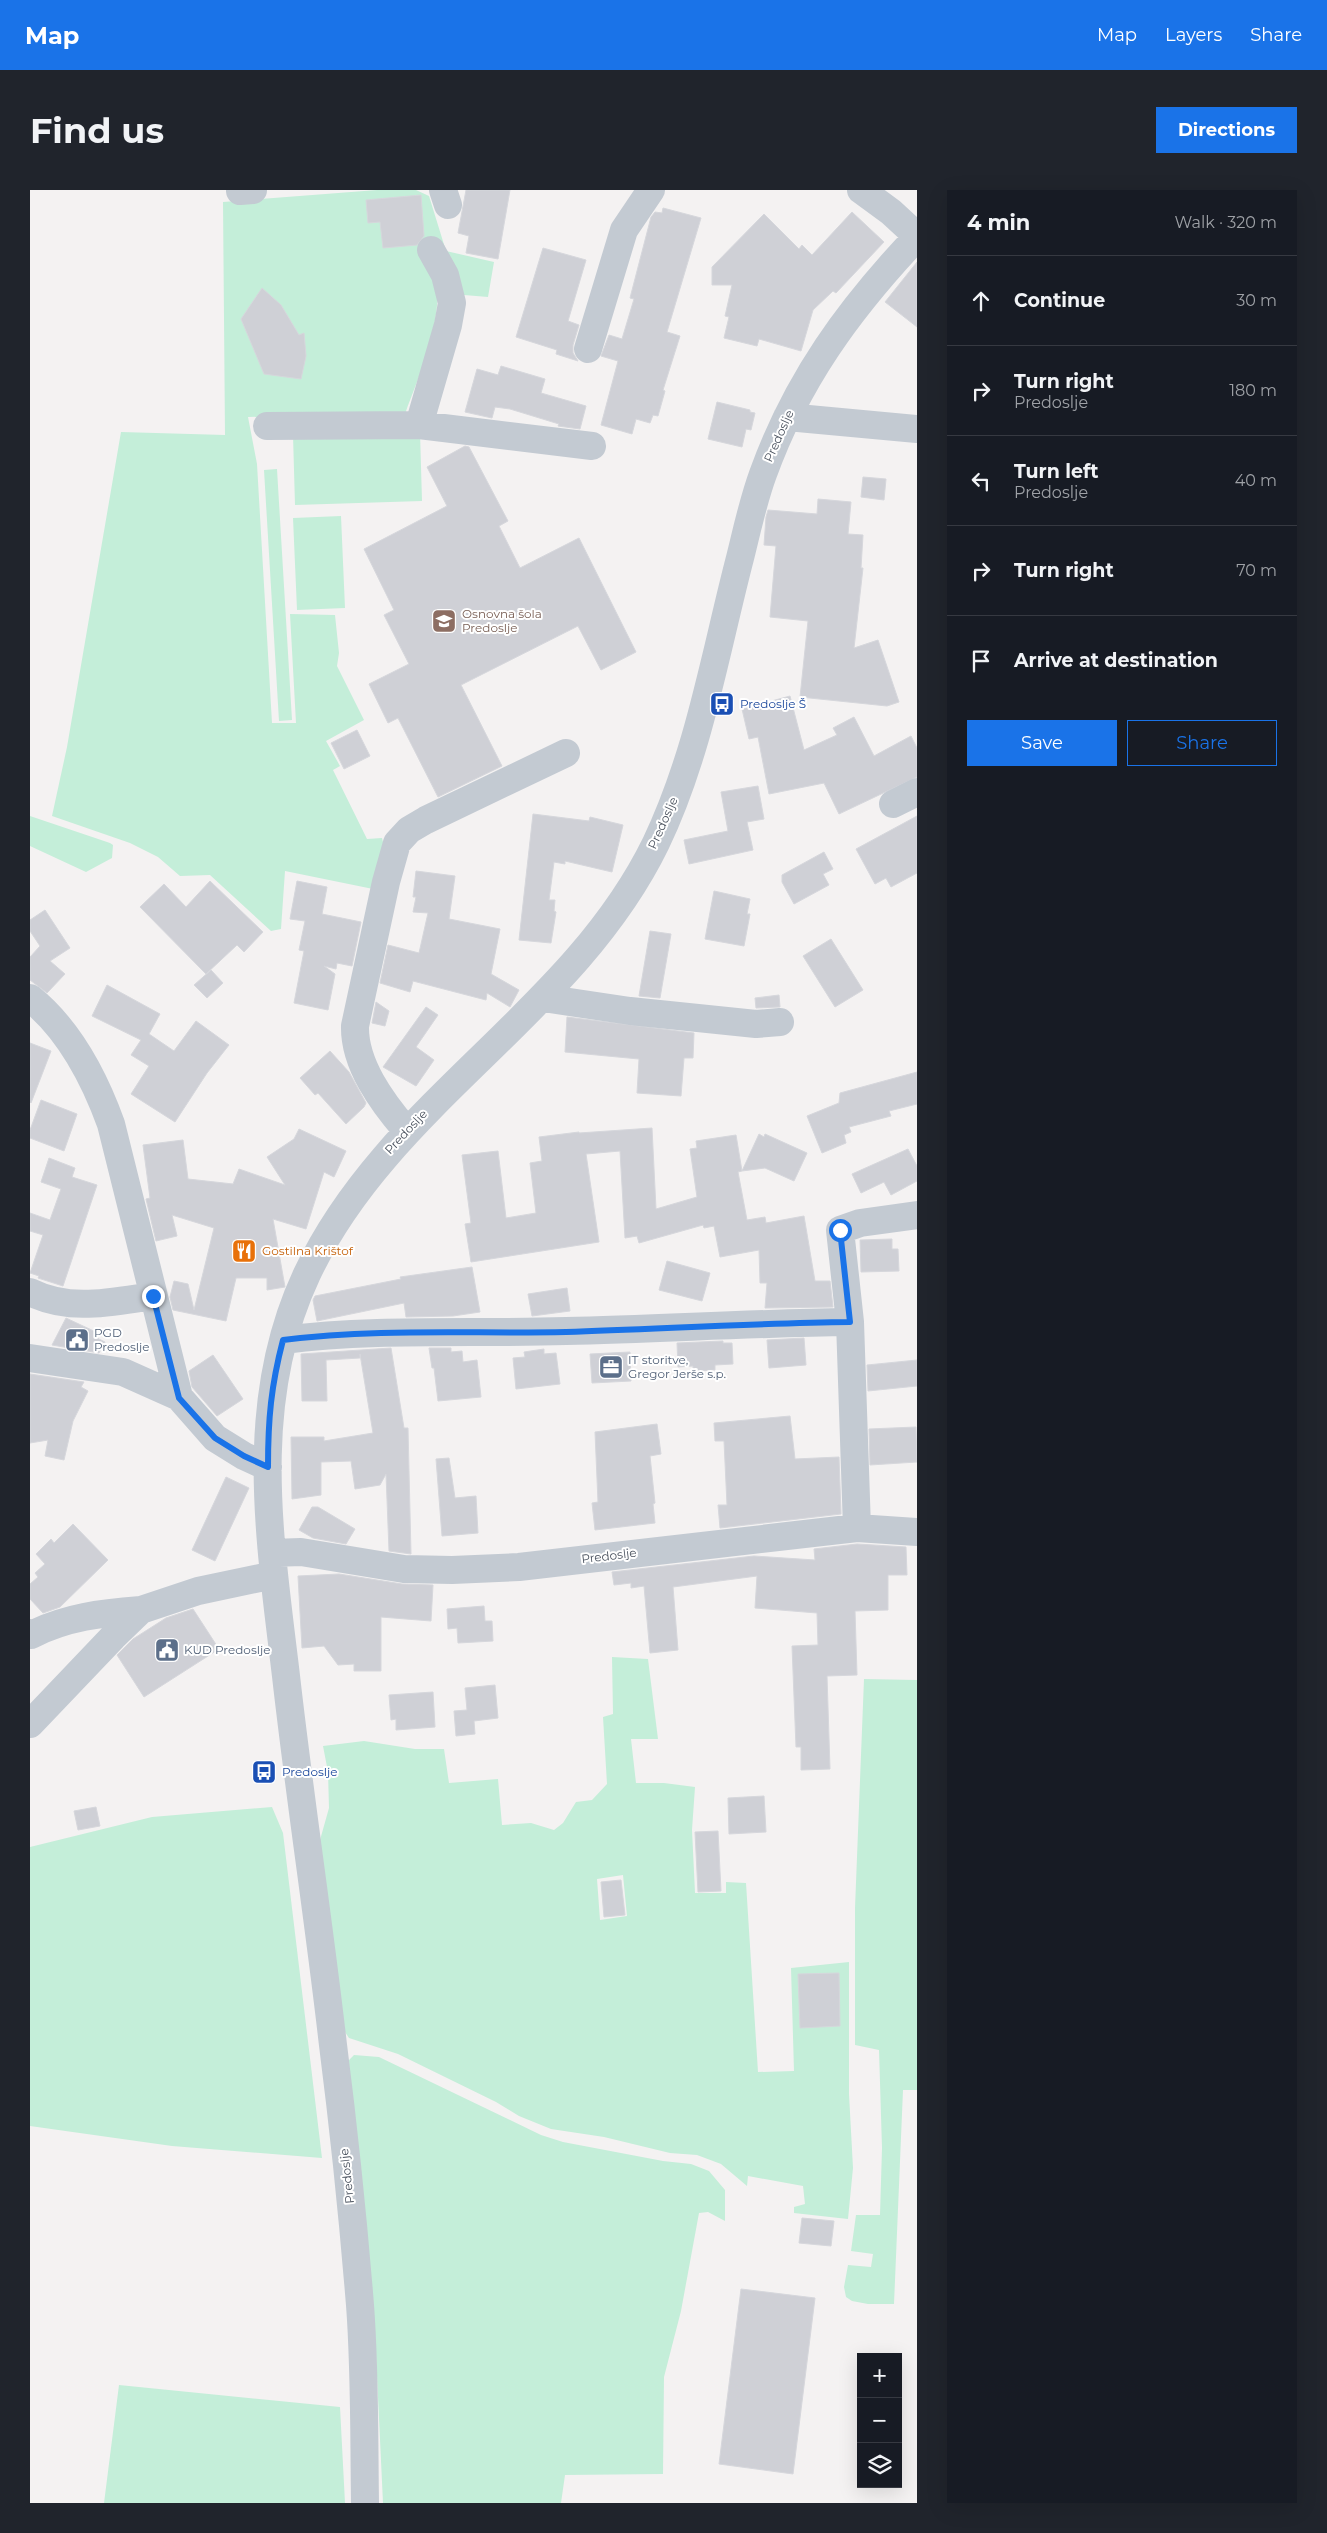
<!DOCTYPE html>
<meta charset="utf-8">
<style>
body{margin:0;font-family:Montserrat,sans-serif;background:#20242c;color:#f1f3f6}
.controls{position:absolute;right:15px;bottom:15px;display:grid;overflow:hidden;border-radius:0px;box-shadow:0 5px 20px #0002}
.controls button{width:45px;height:45px;display:grid;place-items:center;padding:0;border:0;border-bottom:1px solid #363941;background:#171b24;color:#f1f3f6;font:25px sans-serif}
.stop{position:absolute;width:15px;height:15px;margin:-11px;border:4px solid #1a73e8;border-radius:50%;background:#fff}
.stop.end{background:#1a73e8;border-color:#fff;box-shadow:0 1px 5px #0008}
.list{margin:0;padding:0;list-style:none}
h2{display:flex;justify-content:space-between;align-items:center;height:65px;margin:0;padding:0 20px;font-size:21px}
h2 small{font-size:16px;font-weight:400;color:#9ea1a6}
.list li{display:grid;grid-template-columns:32px 1fr auto;gap:15px;align-items:center;box-sizing:border-box;height:90px;padding:0 20px;border-top:1px solid #363941}
.list b{display:block;font-size:19px;white-space:nowrap}
.list p{margin:0;font-size:16px;white-space:nowrap;color:#9ea1a6}
.list em{font-size:16px;font-style:normal;color:#9ea1a6}
.actions{display:flex;gap:10px;padding:15px 20px}
.actions a{flex:1;padding:11px 0;border:1px solid #1a73e8;border-radius:0px;text-align:center;font-size:18px;color:#1a73e8}
.actions .main{background:#1a73e8;color:#fff}
.icon{flex:none;width:28px;height:28px;fill:none;stroke:currentColor;stroke-width:2;stroke-linecap:round;stroke-linejoin:round}
.map{position:relative;flex:none;width:887px;height:2313px;overflow:hidden;border-radius:0px}
header{display:flex;align-items:center;gap:30px;box-sizing:border-box;height:70px;padding:0 25px;background:#1a73e8;color:#fff}
header strong{font-size:24px}
nav{display:flex;gap:28px;margin-inline-start:auto;font-size:18px}
.intro{display:flex;align-items:center;justify-content:space-between;box-sizing:border-box;height:120px;padding:0 30px}
h1{margin:0;font-size:35px}
.button{padding:12px 22px;border-radius:0px;background:#1a73e8;color:#fff;font-size:18px;font-weight:700}
main{display:flex;gap:30px;padding:0 30px}
aside{flex:1;background:#171b24;border-radius:0px;box-shadow:0 5px 20px #0002}
.map>svg:first-child{display:block}
</style>
<header>
<strong>Map</strong>
<nav><a>Map</a><a>Layers</a><a>Share</a></nav>
</header>
<div class="intro"><h1>Find us</h1><a class="button">Directions</a></div>
<main>
<div class="map">
<svg width="887" height="2313" viewBox="0 0 887 2313">
<rect width="100%" height="100%" fill="#f4f2f2"/>
<path fill="#c4eed9" fill-rule="evenodd" d="M 347,0 L 386,0 L 399,6 L 416,61 L 464,72 L 458,107 L 434,105 L 408,99 C 407,147 391,180 375,224 L 218,227 L 227,274 L 242,533 L 266,533 L 260,424 L 305,425 L 309,463 L 307,476 L 334,530 L 296,551 L 310,576 L 303,580 L 337,649 L 352,648 L 356,664 L 348,700 L 255,681 L 251,739 L 241,741 L 180,685 L 150,686 L 128,667 L 100,653 L 22,626 L 37,557 L 91,242 L 195,245 L 193,12 Z
M 390,242 L 392,311 L 265,315 L 263,245 Z
M 247,279 L 262,530 L 249,531 L 234,280 Z
M 311,326 L 315,418 L 267,420 L 263,328 Z
M 0,626 L 80,653 L 83,655 L 82,668 L 56,682 L 0,656 Z
M 582,1467 L 618,1469 L 628,1549 L 601,1549 L 606,1593 L 634,1593 L 665,1597 L 662,1640 L 665,1703 L 696,1703 L 696,1692 L 716,1693 L 728,1882 L 764,1881 L 761,1778 L 819,1772 L 819,1904 L 823,1978 L 818,2029 L 764,2023 L 764,2017 L 775,2014 L 773,1996 L 718,1986 L 717,1996 L 691,1974 L 667,1965 L 640,1963 L 574,1947 L 521,1939 L 489,1926 L 466,1912 L 368,1864 L 319,1848 L 315,1842 L 290,1650 L 299,1618 L 298,1582 L 293,1556 L 334,1551 L 385,1559 L 414,1559 L 419,1593 L 468,1589 L 472,1635 L 501,1633 L 524,1640 L 533,1633 L 546,1612 L 562,1610 L 577,1594 L 573,1527 L 583,1524 ZM 593,1685 L 597,1726 L 570,1730 L 567,1689 Z
M 834,1489 L 887,1490 L 887,1900 L 873,1900 L 864,2114 L 838,2114 L 822,2111 L 816,2107 L 814,2097 L 818,2075 L 841,2077 L 843,2064 L 821,2061 L 826,2025 L 850,2025 L 852,1958 L 849,1860 L 825,1855 L 825,1718 Z
M 242,1617 L 253,1643 L 292,1968 L 142,1956 L 0,1936 L 0,1657 L 122,1627 Z
M 324,1865 L 349,1867 L 511,1945 L 533,1952 L 633,1971 L 661,1974 L 679,1981 L 695,2000 L 695,2031 L 678,2022 L 669,2023 L 651,2121 L 634,2187 L 633,2284 L 535,2285 L 531,2313 L 353,2313 L 345,2144 L 318,1871 Z
M 89,2195 L 310,2217 L 315,2313 L 74,2313 Z"/>
<path fill="#cfd0d6" stroke="#d6d7dc" d="M 436,0 L 480,0 L 468,69 L 436,63 L 439,46 L 428,43 Z
M 391,5 L 394,46 L 387,55 L 353,58 L 350,32 L 338,33 L 336,10 Z
M 633,18 L 671,28 L 637,142 L 650,146 L 633,200 L 635,201 L 628,226 L 623,225 L 620,233 L 606,229 L 602,244 L 571,235 L 588,171 L 571,166 L 579,145 L 592,149 L 604,109 L 600,108 L 621,27 L 625,22 L 632,23 Z
M 822,22 L 854,52 L 806,103 L 803,101 L 783,120 L 771,161 L 729,149 L 727,156 L 694,148 L 699,127 L 695,126 L 702,95 L 682,95 L 682,77 L 734,24 L 769,59 L 772,55 L 782,65 Z
M 513,58 L 556,70 L 538,131 L 549,135 L 543,155 L 543,163 L 548,171 L 526,164 L 527,160 L 486,147 Z
M 887,72 L 887,137 L 855,112 Z
M 232,98 L 251,115 L 269,145 L 274,143 L 276,166 L 271,189 L 234,184 L 211,129 Z
M 471,176 L 515,189 L 511,203 L 556,216 L 550,239 L 528,236 L 529,234 L 480,219 L 465,217 L 462,228 L 435,222 L 447,179 L 468,185 Z
M 687,212 L 720,220 L 720,222 L 725,223 L 721,240 L 716,239 L 712,257 L 678,249 Z
M 435,256 L 439,257 L 478,331 L 469,336 L 490,378 L 549,348 L 606,462 L 571,480 L 548,436 L 431,495 L 472,576 L 408,607 L 368,528 L 358,533 L 339,494 L 379,474 L 354,425 L 364,420 L 334,359 L 417,316 L 397,277 Z
M 833,287 L 856,289 L 854,310 L 831,307 Z
M 788,309 L 821,312 L 818,344 L 833,345 L 831,378 L 833,378 L 824,458 L 848,450 L 869,512 L 857,516 L 770,507 L 778,431 L 740,427 L 746,356 L 734,355 L 736,327 L 738,320 L 787,324 Z
M 760,506 L 774,560 L 807,545 L 803,538 L 824,527 L 844,566 L 881,546 L 887,558 L 887,587 L 809,624 L 794,593 L 739,604 L 728,547 L 719,549 L 712,519 Z
M 327,540 L 340,566 L 314,579 L 301,553 Z
M 728,596 L 734,629 L 717,632 L 723,660 L 659,674 L 654,650 L 698,641 L 691,602 Z
M 503,624 L 559,631 L 560,627 L 593,635 L 582,682 L 535,671 L 535,674 L 524,672 L 519,710 L 525,710 L 524,721 L 526,722 L 521,753 L 489,750 Z
M 887,626 L 887,683 L 861,697 L 856,688 L 845,694 L 826,659 Z
M 794,662 L 803,679 L 793,684 L 799,695 L 764,714 L 752,692 L 752,685 Z
M 386,681 L 425,686 L 419,729 L 470,739 L 461,784 L 489,800 L 480,817 L 457,803 L 456,810 L 383,791 L 380,802 L 350,793 L 358,755 L 389,763 L 398,723 L 383,722 L 386,707 L 383,707 Z
M 180,691 L 233,742 L 214,762 L 207,755 L 176,784 L 110,717 L 134,694 L 156,717 Z
M 267,691 L 297,697 L 292,724 L 331,732 L 322,776 L 307,773 L 306,779 L 294,776 L 305,784 L 298,820 L 264,813 L 274,761 L 269,760 L 275,731 L 260,729 Z
M 684,701 L 720,709 L 717,724 L 720,724 L 714,756 L 675,749 Z
M 15,720 L 40,758 L 20,771 L 35,784 L 17,803 L 0,790 L 0,767 L 10,756 L 0,741 L 0,730 Z
M 620,741 L 641,744 L 630,808 L 609,806 Z
M 801,749 L 833,800 L 805,817 L 773,766 Z
M 181,780 L 193,793 L 177,808 L 164,795 Z
M 77,795 L 130,824 L 119,844 L 144,861 L 166,831 L 199,855 L 177,883 L 145,932 L 101,904 L 119,876 L 101,865 L 111,850 L 62,826 Z
M 749,805 L 750,817 L 726,818 L 725,808 Z
M 346,812 L 359,821 L 355,836 L 342,833 Z
M 396,817 L 408,825 L 386,857 L 404,870 L 386,896 L 353,877 Z
M 537,827 L 664,843 L 663,868 L 654,868 L 651,906 L 607,903 L 609,869 L 535,862 Z
M 0,853 L 21,861 L 1,913 L 0,912 Z
M 300,861 L 319,882 L 336,913 L 334,917 L 316,934 L 288,903 L 285,905 L 270,888 Z
M 887,882 L 887,914 L 859,921 L 861,926 L 819,937 L 821,942 L 814,945 L 816,953 L 792,963 L 777,926 L 809,913 L 810,903 Z
M 11,910 L 47,924 L 34,961 L 0,948 L 0,940 Z
M 622,938 L 626,1019 L 667,1007 L 660,959 L 667,958 L 666,951 L 706,945 L 712,981 L 708,982 L 717,1030 L 735,1027 L 736,1033 L 774,1026 L 785,1091 L 800,1091 L 803,1117 L 735,1118 L 737,1093 L 730,1093 L 729,1060 L 690,1067 L 684,1036 L 674,1038 L 673,1035 L 609,1053 L 607,1046 L 595,1048 L 590,961 L 556,964 L 569,1052 L 441,1072 L 435,1034 L 441,1033 L 432,965 L 468,961 L 476,1028 L 506,1023 L 500,973 L 512,971 L 509,947 L 549,942 L 549,943 Z
M 269,939 L 316,961 L 304,987 L 294,982 L 276,1039 L 243,1029 L 255,1097 L 237,1100 L 237,1088 L 206,1088 L 196,1131 L 143,1120 L 140,1107 L 144,1091 L 158,1094 L 164,1120 L 184,1038 L 142,1025 L 147,1046 L 126,1051 L 116,1009 L 120,1008 L 113,955 L 153,950 L 158,989 L 203,994 L 209,979 L 255,995 L 237,967 L 264,949 Z
M 729,944 L 734,947 L 735,944 L 777,963 L 764,991 L 735,978 L 712,981 Z
M 878,959 L 887,976 L 887,991 L 861,1005 L 854,992 L 831,1003 L 822,984 Z
M 19,968 L 45,978 L 42,987 L 67,995 L 33,1096 L 8,1088 L 9,1086 L 0,1083 L 13,1045 L 0,1041 L 0,1023 L 20,1030 L 31,999 L 11,992 Z
M 862,1049 L 862,1059 L 868,1059 L 869,1081 L 831,1082 L 830,1050 Z
M 637,1071 L 680,1083 L 672,1111 L 629,1100 Z
M 442,1077 L 450,1122 L 423,1126 L 376,1127 L 374,1113 L 287,1131 L 283,1110 L 285,1106 L 371,1089 L 370,1087 Z
M 537,1098 L 540,1121 L 502,1126 L 498,1104 Z
M 36,1128 L 68,1143 L 65,1147 L 75,1152 L 69,1163 L 22,1155 Z
M 774,1148 L 776,1175 L 739,1178 L 737,1150 Z
M 693,1151 L 693,1153 L 702,1153 L 703,1174 L 685,1175 L 685,1180 L 663,1181 L 663,1176 L 648,1177 L 647,1153 Z
M 361,1158 L 374,1238 L 378,1238 L 381,1364 L 359,1361 L 356,1284 L 350,1295 L 325,1299 L 321,1271 L 291,1272 L 291,1305 L 262,1309 L 261,1247 L 294,1247 L 294,1251 L 343,1243 L 330,1164 L 330,1168 L 296,1170 L 297,1211 L 272,1211 L 271,1164 Z
M 399,1158 L 421,1158 L 421,1162 L 432,1161 L 433,1172 L 447,1170 L 451,1207 L 408,1211 L 404,1178 L 402,1178 Z
M 514,1159 L 514,1164 L 526,1163 L 530,1194 L 486,1199 L 483,1168 L 495,1167 L 494,1162 Z
M 600,1162 L 601,1191 L 562,1193 L 560,1164 Z
M 183,1165 L 213,1209 L 187,1226 L 162,1197 L 159,1181 Z
M 887,1170 L 887,1196 L 838,1201 L 837,1175 Z
M 0,1184 L 54,1192 L 51,1197 L 58,1201 L 43,1231 L 34,1270 L 15,1266 L 18,1250 L 0,1253 Z
M 760,1226 L 765,1269 L 809,1267 L 811,1324 L 690,1338 L 688,1315 L 697,1315 L 694,1251 L 685,1251 L 684,1233 Z
M 627,1234 L 631,1264 L 620,1266 L 625,1313 L 623,1314 L 625,1333 L 565,1340 L 562,1313 L 568,1312 L 565,1242 Z
M 886,1237 L 887,1272 L 840,1275 L 839,1239 Z
M 419,1268 L 425,1308 L 446,1306 L 448,1343 L 412,1346 L 406,1269 Z
M 196,1287 L 219,1298 L 185,1371 L 162,1360 Z
M 282,1317 L 288,1317 L 325,1339 L 316,1354 L 283,1348 L 269,1340 Z
M 43,1334 L 78,1370 L 30,1417 L 13,1423 L 0,1409 L 0,1394 L 8,1387 L 5,1383 L 15,1374 L 6,1364 L 21,1349 L 24,1353 Z
M 827,1354 L 876,1357 L 877,1385 L 858,1385 L 858,1420 L 825,1421 L 827,1485 L 797,1486 L 800,1579 L 771,1580 L 771,1557 L 766,1557 L 762,1456 L 788,1455 L 787,1423 L 725,1418 L 727,1386 L 643,1397 L 648,1460 L 620,1463 L 614,1396 L 601,1398 L 601,1393 L 584,1395 L 582,1382 L 724,1366 L 785,1370 L 784,1359 Z
M 309,1384 L 372,1394 L 403,1395 L 401,1431 L 351,1427 L 351,1481 L 324,1481 L 324,1474 L 308,1475 L 294,1456 L 272,1458 L 268,1386 Z
M 454,1416 L 455,1431 L 462,1431 L 463,1451 L 428,1453 L 427,1438 L 418,1439 L 417,1419 Z
M 163,1419 L 189,1459 L 114,1507 L 87,1465 L 103,1449 L 136,1428 Z
M 465,1495 L 468,1528 L 444,1531 L 445,1544 L 426,1546 L 424,1521 L 437,1520 L 435,1498 Z
M 403,1502 L 405,1537 L 366,1540 L 366,1529 L 361,1530 L 359,1505 Z
M 734,1606 L 736,1642 L 699,1644 L 698,1608 Z
M 66,1617 L 70,1636 L 48,1640 L 44,1621 Z
M 688,1641 L 691,1701 L 668,1702 L 665,1642 Z
M 591,1690 L 595,1725 L 574,1727 L 571,1692 Z
M 809,1783 L 810,1836 L 770,1838 L 768,1784 Z
M 772,2028 L 804,2031 L 801,2056 L 769,2053 Z
M 711,2099 L 785,2108 L 763,2284 L 689,2274 Z"/>
<g fill="none" stroke-linecap="round" stroke-linejoin="round">
<path stroke="#c3cad2" stroke-width="28" d="M 413,0 L 418,15
M 831,0 L 861,22 L 887,46
M 210,1 L 223,0
M 558,159 L 594,40 L 621,0
M 757,227 L 887,239
M 389,235 L 418,135 L 422,113 L 415,85 L 401,60
M 237,236 L 389,235 L 562,256
M 863,614 L 887,602
M 0,808 C 40,840 64,887 81,934 L 149,1207 L 185,1248 L 214,1266 L 238,1277
M 513,808 L 600,821 L 726,834 L 750,832
M 376,940 C 352,912 324,874 325,836 L 356,692 L 367,653 L 379,640 L 396,630 L 536,563
M 0,1102 C 40,1122 81,1112 123,1106
M 253,1150 C 347,1138 442,1144 536,1141 C 631,1139 725,1133 820,1132
M 0,1168 L 93,1182 L 149,1207
M 827,1338 L 820,1132 L 810,1040 L 830,1033 L 887,1025
M 242,1363 L 271,1362 L 374,1379 L 422,1380 L 489,1377 L 827,1338 L 887,1342
M 0,1443 L 1,1445 C 36,1427 72,1423 111,1420
M 0,1534 L 83,1447 L 111,1420 L 168,1401 L 244,1385
M 335,2313 C 334,2247 335,2180 330,2115 C 323,2028 314,1941 303,1855 C 289,1732 270,1610 256,1486 C 240,1350 216,1213 277,1084 C 358,912 543,824 626,653 C 669,563 685,464 710,368 C 717,340 723,311 733,284 C 767,190 819,119 887,47"/>
</g>
<g fill="none" stroke-linecap="round" stroke-linejoin="round">
<path stroke="#1a73e8" stroke-width="6" d="M 123,1106 L 149,1208 L 185,1248 L 214,1266 L 238,1277 C 238,1229 241,1196 253,1150 C 347,1138 442,1144 536,1142 C 631,1139 725,1133 820,1132 L 810,1040"/>
</g>
<defs>
<symbol id="school-square" viewBox="-11 -11 22 22"><rect x="-9" y="-9" width="18" height="18" rx="4" fill="#8d6e63" stroke="#fff"/><path d="M0-5L7-2L0 1L-7-2ZM-4 1L0 2.5L4 1V4Q0 6-4 4Z" fill="#fff"/></symbol>
<symbol id="bus-square" viewBox="-11 -11 22 22"><rect x="-9" y="-9" width="18" height="18" rx="4" fill="#1a4fb4" stroke="#fff"/><path d="M-5-6H5V4H4V6H2V4H-2V6H-4V4H-5ZM-3.5-4V0h7V-4ZM-3.5 1.2v1.5H-2V1.2ZM2 1.2v1.5H3.5V1.2Z" fill="#fff"/></symbol>
<symbol id="restaurant-square" viewBox="-11 -11 22 22"><rect x="-9" y="-9" width="18" height="18" rx="4" fill="#e8710a" stroke="#fff"/><path d="M-5-6h1v4h1v-4h1v4h1v-4h1v5L-1.5 .5V6h-2V.5L-5-1ZM5-6V6H3V1.5H1.5Q1.5-4 5-6Z" fill="#fff"/></symbol>
<symbol id="civic-square" viewBox="-11 -11 22 22"><rect x="-9" y="-9" width="18" height="18" rx="4" fill="#5c6f8a" stroke="#fff"/><path d="M-.6-6.5H3V-4.5H.6V-3L4-1V1h2V6H-6V1h2V-1L-.6-3ZM-1.2 2.5V6h2.4V2.5Z" fill="#fff"/></symbol>
<symbol id="office-square" viewBox="-11 -11 22 22"><rect x="-9" y="-9" width="18" height="18" rx="4" fill="#5c6f8a" stroke="#fff"/><path d="M-6-3h4V-5.5h4V-3h4V5H-6ZM-1-4.5V-3h2v-1.5ZM-6 0V1H6V0Z" fill="#fff"/></symbol>
</defs>
<g fill-rule="evenodd">
<use href="#school-square" x="400" y="417" width="28" height="28"/>
<use href="#bus-square" x="678" y="500" width="28" height="28"/>
<use href="#restaurant-square" x="200" y="1047" width="28" height="28"/>
<use href="#civic-square" x="33" y="1136" width="28" height="28"/>
<use href="#office-square" x="567" y="1163" width="28" height="28"/>
<use href="#civic-square" x="123" y="1446" width="28" height="28"/>
<use href="#bus-square" x="220" y="1568" width="28" height="28"/>
</g>
<g text-anchor="middle" stroke-width="4" stroke-linejoin="round" paint-order="stroke">
<g font-size="12" fill="#4a525e" stroke="#fff">
<text transform="translate(749 246) rotate(-66)" y="4">Predoslje</text>
<text transform="translate(633 633) rotate(-66)" y="4">Predoslje</text>
<text transform="translate(376 942) rotate(-47)" y="4">Predoslje</text>
<text transform="translate(579 1366) rotate(-7)" y="4">Predoslje</text>
<text transform="translate(317 1986) rotate(-96)" y="4">Predoslje</text>
</g>
<g font-size="12" fill="#785e54" stroke="#fff" text-anchor="start">
<text x="432" y="428">Osnovna šola<tspan x="432" dy="14">Predoslje</tspan></text>
</g>
<g font-size="12" fill="#164399" stroke="#fff" text-anchor="start">
<text x="710" y="518">Predoslje Š</text>
<text x="252" y="1586">Predoslje</text>
</g>
<g font-size="12" fill="#c56008" stroke="#fff" text-anchor="start">
<text x="232" y="1065">Gostilna Krištof</text>
</g>
<g font-size="12" fill="#4e5e75" stroke="#fff" text-anchor="start">
<text x="64" y="1147">PGD<tspan x="64" dy="14">Predoslje</tspan></text>
<text x="598" y="1174">IT storitve,<tspan x="598" dy="14">Gregor Jerše s.p.</tspan></text>
<text x="154" y="1464">KUD Predoslje</text>
</g>
</g>
</svg>
<div class="controls">
<button>+</button>
<button>−</button>
<button><svg class="icon" aria-label="layers" viewBox="0 0 24 24"><path d="M12 4l9 5-9 5-9-5zM3 14l9 5 9-5"/></svg></button>
</div>
<div class="stop" style="left:810px;top:1040px"></div>
<div class="stop end" style="left:123px;top:1106px"></div>
</div>
<aside>
<h2>4 min<small>Walk · 320 m</small></h2>
<ul class="list">
<li><svg class="icon" aria-label="ahead" viewBox="0 0 24 24"><path d="M12 20V5M6 11l6-6 6 6"/></svg><div><b>Continue</b></div><em>30 m</em></li>
<li><svg class="icon" aria-label="right" viewBox="0 0 24 24"><path d="M7 20v-9h11M14 6l5 5-5 5"/></svg><div><b>Turn right</b><p>Predoslje</p></div><em>180 m</em></li>
<li><svg class="icon" aria-label="left" viewBox="0 0 24 24"><path d="M17 20v-9H6M10 6l-5 5 5 5"/></svg><div><b>Turn left</b><p>Predoslje</p></div><em>40 m</em></li>
<li><svg class="icon" aria-label="right" viewBox="0 0 24 24"><path d="M7 20v-9h11M14 6l5 5-5 5"/></svg><div><b>Turn right</b></div><em>70 m</em></li>
<li><svg class="icon" aria-label="arrive" viewBox="0 0 24 24"><path d="M6 21V4h12l-3 4 3 4H6"/></svg><div><b>Arrive at destination</b></div></li>
</ul>
<div class="actions"><a class="main">Save</a><a>Share</a></div>
</aside>
</main>
